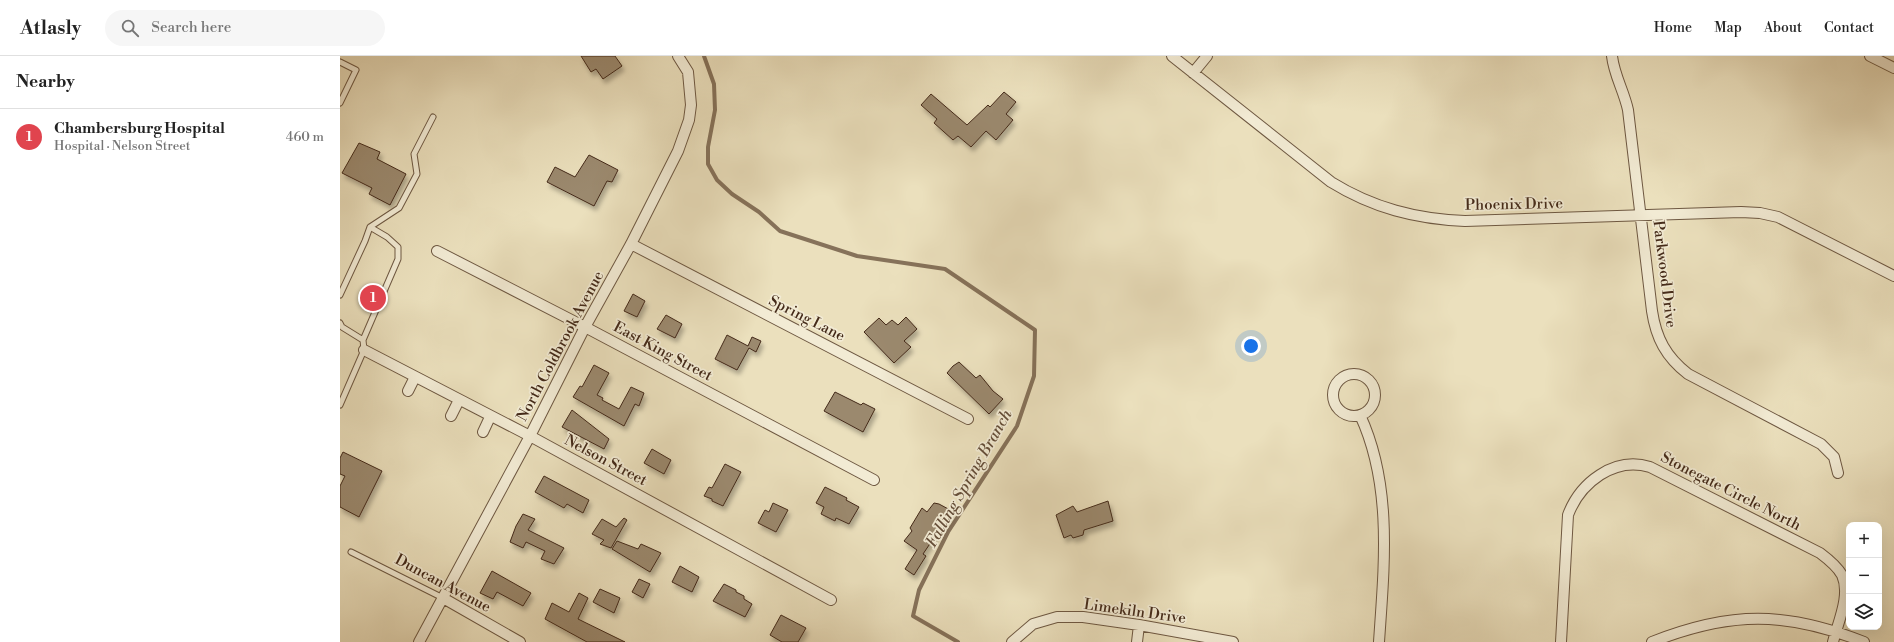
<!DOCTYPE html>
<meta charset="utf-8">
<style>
body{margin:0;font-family:"Libre Bodoni",serif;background:#f6f6f6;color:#222}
.controls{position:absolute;right:12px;bottom:12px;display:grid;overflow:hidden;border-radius:8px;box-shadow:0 4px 16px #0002}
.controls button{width:36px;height:36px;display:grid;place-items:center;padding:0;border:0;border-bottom:1px solid #e0e0e0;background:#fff;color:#222;font:20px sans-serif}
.you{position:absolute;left:911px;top:290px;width:14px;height:14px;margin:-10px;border:3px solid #fff;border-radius:50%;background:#1a73e8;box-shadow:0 0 0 6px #1a73e833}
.badge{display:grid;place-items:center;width:26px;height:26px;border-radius:50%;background:#ea580c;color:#fff;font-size:13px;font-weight:700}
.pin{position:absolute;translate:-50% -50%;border:2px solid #fff;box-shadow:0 1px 4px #0006}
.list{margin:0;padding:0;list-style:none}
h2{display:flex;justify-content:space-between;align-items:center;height:52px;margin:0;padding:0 16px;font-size:17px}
h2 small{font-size:13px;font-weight:400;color:#767676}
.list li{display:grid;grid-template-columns:26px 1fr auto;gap:12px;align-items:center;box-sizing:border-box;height:56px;padding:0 16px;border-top:1px solid #e0e0e0}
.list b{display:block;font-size:15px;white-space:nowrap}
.list p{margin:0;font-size:13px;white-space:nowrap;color:#767676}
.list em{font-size:13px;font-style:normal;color:#767676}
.icon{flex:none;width:22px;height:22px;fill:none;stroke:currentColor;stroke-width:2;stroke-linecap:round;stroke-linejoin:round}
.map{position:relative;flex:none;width:1554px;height:586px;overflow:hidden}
header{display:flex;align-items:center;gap:24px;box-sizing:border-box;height:56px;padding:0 20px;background:#fff;border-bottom:1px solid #e0e0e0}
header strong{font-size:19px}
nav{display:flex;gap:22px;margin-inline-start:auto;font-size:14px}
.search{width:280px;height:36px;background:#f6f6f6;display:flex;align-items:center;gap:10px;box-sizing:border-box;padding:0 14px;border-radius:22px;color:#767676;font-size:15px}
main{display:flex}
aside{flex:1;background:#fff}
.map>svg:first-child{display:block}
</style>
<header>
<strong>Atlasly</strong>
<div class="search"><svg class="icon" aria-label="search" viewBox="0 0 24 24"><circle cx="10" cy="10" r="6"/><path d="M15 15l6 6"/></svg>Search here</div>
<nav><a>Home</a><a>Map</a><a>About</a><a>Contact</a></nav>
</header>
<main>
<aside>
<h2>Nearby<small></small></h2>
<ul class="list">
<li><span class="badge" style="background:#e0444e">1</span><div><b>Chambersburg Hospital</b><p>Hospital · Nelson Street</p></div><em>460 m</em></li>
</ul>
</aside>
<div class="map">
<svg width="1554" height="586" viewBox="0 0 1554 586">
<defs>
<filter id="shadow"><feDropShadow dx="2.5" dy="4.5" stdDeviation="2" flood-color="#0004"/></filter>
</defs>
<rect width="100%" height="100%" fill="#ebe0bd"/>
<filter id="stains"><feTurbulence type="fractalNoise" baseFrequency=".005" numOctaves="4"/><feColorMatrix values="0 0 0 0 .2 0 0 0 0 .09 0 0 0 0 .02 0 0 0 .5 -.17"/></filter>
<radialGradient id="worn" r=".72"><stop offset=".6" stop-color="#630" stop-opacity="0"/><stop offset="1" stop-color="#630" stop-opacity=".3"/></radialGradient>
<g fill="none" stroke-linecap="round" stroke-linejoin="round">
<path stroke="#86725a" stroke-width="4" d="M 364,0 L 374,28 L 375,54 L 368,91 L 368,108 L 377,124 L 392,138 L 419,156 L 440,175 L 517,200 L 605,213 L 695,274 L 694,320 L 677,370 L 608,476 L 579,534 L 573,560 L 618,586"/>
</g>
<path fill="#9b896e" stroke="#442a19" filter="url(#shadow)" d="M 241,0 L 275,0 L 282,10 L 263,23 L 256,13 L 251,16 Z
M 664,36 L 676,46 L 666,58 L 673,64 L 656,84 L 646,75 L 631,91 L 618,80 L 613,84 L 594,67 L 597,63 L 581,49 L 591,38 L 627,69 L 648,49 L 650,51 Z
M 19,87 L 40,96 L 37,103 L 66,118 L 50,149 L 29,138 L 32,132 L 2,117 Z
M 249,99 L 278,114 L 272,126 L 267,125 L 254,150 L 207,126 L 215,111 L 235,121 Z
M 293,238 L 305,245 L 297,261 L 284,255 Z
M 326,259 L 342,268 L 335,282 L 317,273 Z
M 566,261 L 577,273 L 564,285 L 571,291 L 554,307 L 524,276 L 539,262 L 546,269 L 552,264 L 558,269 Z
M 387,279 L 408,290 L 412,281 L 421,285 L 416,296 L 409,292 L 397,314 L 375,303 Z
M 619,306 L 636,322 L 640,319 L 653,335 L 663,343 L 649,358 L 607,317 L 613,310 Z
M 254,309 L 269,317 L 257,339 L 263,342 L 262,344 L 279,353 L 291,331 L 304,337 L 299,350 L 295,348 L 284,370 L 233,341 L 240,330 L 242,331 Z
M 495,336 L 521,349 L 523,347 L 535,353 L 523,376 L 484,355 Z
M 232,354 L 269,383 L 264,393 L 222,371 Z
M 312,393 L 331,404 L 324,418 L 304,407 Z
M 3,396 L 42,415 L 19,461 L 0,451 L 0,430 L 5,420 L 0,418 L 0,402 Z
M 385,408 L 401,416 L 383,450 L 372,445 L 372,443 L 364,440 L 369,431 L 372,432 Z
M 204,420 L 249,444 L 243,457 L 227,448 L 224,452 L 195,436 Z
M 485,431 L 507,442 L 506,444 L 519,451 L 509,468 L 496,462 L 495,465 L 481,458 L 484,451 L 476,447 Z
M 768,445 L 773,465 L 744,474 L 743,479 L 733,482 L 731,479 L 724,482 L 716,459 L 733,450 L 737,456 Z
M 433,447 L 448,454 L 436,476 L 418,467 L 425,454 L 429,456 Z
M 594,447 L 599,448 L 612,455 L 583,498 L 586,500 L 574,519 L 565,513 L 577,494 L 564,485 L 572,475 L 570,472 L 582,452 L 587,456 Z
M 183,458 L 195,463 L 188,474 L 224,492 L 214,508 L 201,503 L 205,495 L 186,486 L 183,492 L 170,486 L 176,470 Z
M 284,462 L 287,464 L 271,492 L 260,488 L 264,484 L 252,478 L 262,463 L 276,471 Z
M 277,485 L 298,493 L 301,488 L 321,497 L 310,516 L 272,493 Z
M 340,510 L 359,521 L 352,536 L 332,526 Z
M 152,515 L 191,537 L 183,550 L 157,536 L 153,543 L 140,537 Z
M 299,523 L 310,528 L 303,542 L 292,536 Z
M 384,528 L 396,534 L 396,536 L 404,540 L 404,543 L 412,548 L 405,561 L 373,545 Z
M 260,533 L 280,542 L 274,557 L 253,546 Z
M 239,537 L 248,542 L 238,563 L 285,586 L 247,586 L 205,563 L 212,547 L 229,556 Z
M 441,559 L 466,572 L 458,586 L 442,586 L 430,579 Z"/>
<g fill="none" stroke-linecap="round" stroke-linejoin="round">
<defs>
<path id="lane" d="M 0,6 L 16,14 L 0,47
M 0,239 L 25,185 L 30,171 L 59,152 L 77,118 L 74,98 L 93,61
M 0,267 L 2,271 L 23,284
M 0,349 L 24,294 L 23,284 L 58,203 L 58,191 L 47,181 L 30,171
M 11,496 L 103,542"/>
<path id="street" d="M 832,0 L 991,126 C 1033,152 1076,163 1125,165 L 1401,156 L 1420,157 L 1438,161 L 1554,220
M 1272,0 C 1274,19 1284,35 1288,54 L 1312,255 C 1316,282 1326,301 1348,318 L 1481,388 L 1494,401 L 1498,417
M 1530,0 L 1554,12
M 853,17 L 867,0
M 291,188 L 628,363
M 97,195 L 245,271 L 534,424
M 24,294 L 190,380 L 491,544
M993 339a21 21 0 1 1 42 0a21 21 0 1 1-42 0Z
M 68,335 L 75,321
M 1020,359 C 1053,430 1044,511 1039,586
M 111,360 L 119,344
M 143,376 L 150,361
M 103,542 L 180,586
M 79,586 L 190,380 L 245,271 L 291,188 L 338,95 L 349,64 L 351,49 L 348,16 L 338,0
M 672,586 L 693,568 L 717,561 L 743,561 L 799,569 L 893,586
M 797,586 L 799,569
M 1221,586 L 1228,459 C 1240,427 1274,400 1310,411 L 1480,497 C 1488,503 1497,510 1502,519 C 1511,539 1498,566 1493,586
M 1312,586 C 1390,555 1446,555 1524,586"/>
</defs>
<use href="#lane" stroke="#6e5842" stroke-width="7"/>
<use href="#street" stroke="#6e5842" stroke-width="12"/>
<use href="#lane" stroke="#f2ebd4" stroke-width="5"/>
<use href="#street" stroke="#f2ebd4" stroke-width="10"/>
</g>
<g text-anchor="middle" stroke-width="3.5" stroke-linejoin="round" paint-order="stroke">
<g font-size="15" fill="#442a19" stroke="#f2ebd4">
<text transform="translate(1174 148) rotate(-1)" y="5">Phoenix Drive</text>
<text transform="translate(1325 218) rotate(83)" y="5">Parkwood Drive</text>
<text transform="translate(467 262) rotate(27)" y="5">Spring Lane</text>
<text transform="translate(220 290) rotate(-62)" y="5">North Coldbrook Avenue</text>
<text transform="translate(323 295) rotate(28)" y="5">East King Street</text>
<text transform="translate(266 404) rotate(28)" y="5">Nelson Street</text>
<text transform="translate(1391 435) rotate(27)" y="5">Stonegate Circle North</text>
<text transform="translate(103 527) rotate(28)" y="5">Duncan Avenue</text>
<text transform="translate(795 555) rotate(8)" y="5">Limekiln Drive</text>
</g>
<g font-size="16" font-style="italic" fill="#654e39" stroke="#f2ebd4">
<text transform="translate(628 422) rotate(-60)" y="6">Falling Spring Branch</text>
</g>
</g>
<rect width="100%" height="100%" filter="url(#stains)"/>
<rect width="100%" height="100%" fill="url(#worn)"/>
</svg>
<div class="controls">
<button>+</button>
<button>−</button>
<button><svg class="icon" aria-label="layers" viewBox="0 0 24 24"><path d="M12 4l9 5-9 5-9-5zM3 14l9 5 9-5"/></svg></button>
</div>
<div class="you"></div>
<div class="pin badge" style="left:33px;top:242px;background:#e0444e">1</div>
</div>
</main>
